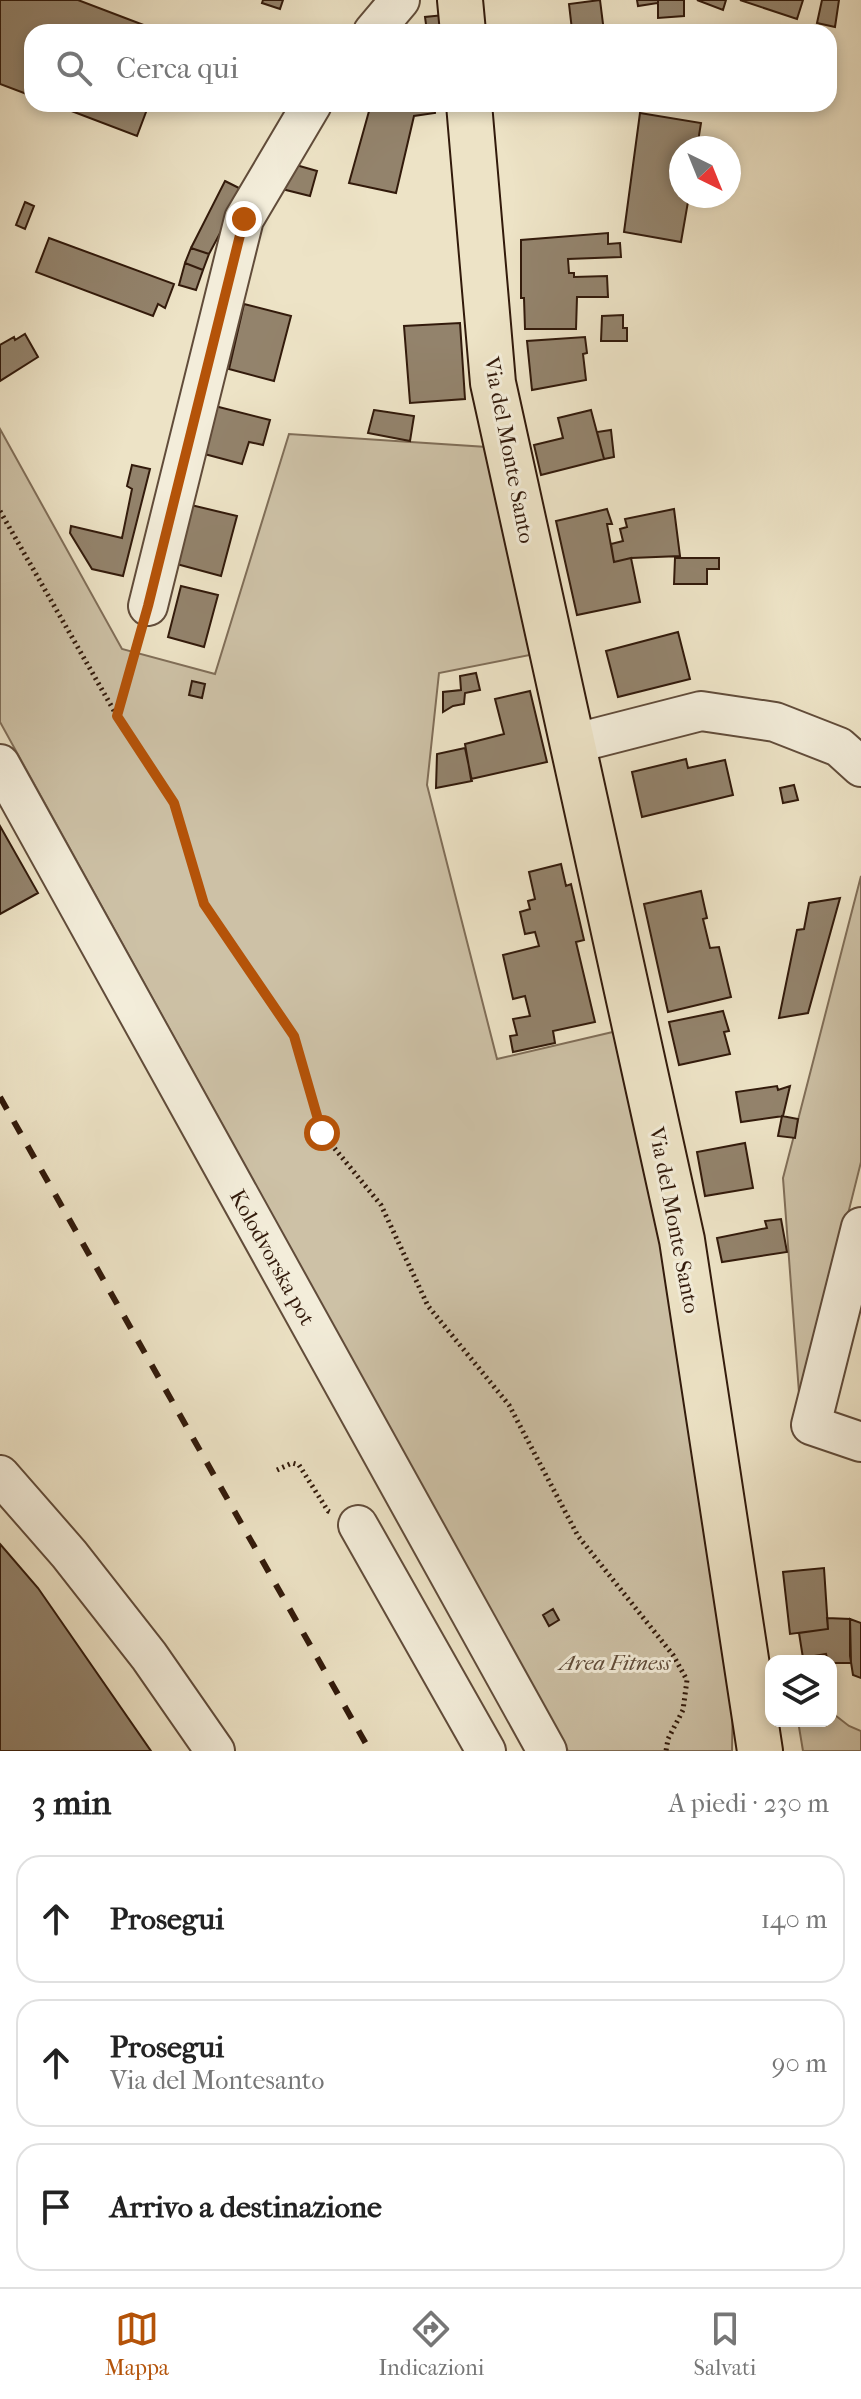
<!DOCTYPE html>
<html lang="it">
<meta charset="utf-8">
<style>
body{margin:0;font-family:"IM FELL French Canon",serif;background:#f6f6f6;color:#222}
.controls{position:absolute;right:24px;bottom:24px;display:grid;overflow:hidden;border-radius:16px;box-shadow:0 4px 12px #0003}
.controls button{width:72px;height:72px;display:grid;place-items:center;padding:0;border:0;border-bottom:2px solid #e0e0e0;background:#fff;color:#222;font:40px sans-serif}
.compass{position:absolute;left:669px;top:136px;width:72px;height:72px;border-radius:50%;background:#fff;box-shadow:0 4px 12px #0003;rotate:137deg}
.stop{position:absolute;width:24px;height:24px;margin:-18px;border:6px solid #b45309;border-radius:50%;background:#fff}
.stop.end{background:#b45309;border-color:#fff;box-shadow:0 2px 8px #0008}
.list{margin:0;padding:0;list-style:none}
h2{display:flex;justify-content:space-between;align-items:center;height:104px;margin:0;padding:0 32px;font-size:34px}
h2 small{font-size:26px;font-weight:400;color:#767676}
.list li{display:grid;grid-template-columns:52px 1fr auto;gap:24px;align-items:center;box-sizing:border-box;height:128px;margin:0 16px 16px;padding:0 16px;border:2px solid #e0e0e0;border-radius:24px}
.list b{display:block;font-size:30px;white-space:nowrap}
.list p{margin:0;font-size:26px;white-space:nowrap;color:#767676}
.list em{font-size:26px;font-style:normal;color:#767676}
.icon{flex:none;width:44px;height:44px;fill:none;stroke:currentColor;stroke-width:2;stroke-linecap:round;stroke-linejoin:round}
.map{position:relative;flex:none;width:861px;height:1751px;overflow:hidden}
.search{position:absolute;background:#fff;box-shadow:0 4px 12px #0003;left:24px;right:24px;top:24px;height:88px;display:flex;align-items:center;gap:20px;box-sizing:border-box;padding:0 28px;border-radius:24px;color:#767676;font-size:30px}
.sheet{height:536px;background:#fff}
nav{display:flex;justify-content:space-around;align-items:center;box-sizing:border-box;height:112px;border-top:2px solid #e0e0e0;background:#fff;font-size:22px;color:#767676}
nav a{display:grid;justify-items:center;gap:4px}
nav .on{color:#b45309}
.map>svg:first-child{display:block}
</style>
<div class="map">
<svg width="861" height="1751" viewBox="0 0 861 1751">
<rect width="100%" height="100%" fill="#ede3c6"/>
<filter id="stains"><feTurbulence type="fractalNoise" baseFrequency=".0025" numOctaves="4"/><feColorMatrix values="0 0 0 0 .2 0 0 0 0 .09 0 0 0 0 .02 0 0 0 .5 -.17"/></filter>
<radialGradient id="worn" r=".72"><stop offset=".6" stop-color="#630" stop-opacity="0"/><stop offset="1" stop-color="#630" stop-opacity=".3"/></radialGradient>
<path fill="#cdc1a6" stroke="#806e58" stroke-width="2" d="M 0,429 L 122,649 L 215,674 L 289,434 L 502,448 L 535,654 L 439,673 L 427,785 L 497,1059 L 617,1031 L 685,1355 L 706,1540 L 724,1662 L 733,1689 L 732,1751 L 568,1751 L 0,722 Z
M 861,876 L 861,1162 L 800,1406 L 783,1178 Z
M 831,1712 L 849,1726 L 861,1731 L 861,1751 L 803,1751 L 798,1721 L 831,1721 Z"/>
<path fill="#93836c" stroke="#321a0b" stroke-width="2" d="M 0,0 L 78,0 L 162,32 L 32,32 L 32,96 L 0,84 Z
M 263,0 L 283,0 L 280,9 L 262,3 Z
M 600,0 L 604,32 L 560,32 L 572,30 L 569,4 Z
M 637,0 L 658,0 L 658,3 L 638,6 Z
M 658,0 L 684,0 L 684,16 L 658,18 Z
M 697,0 L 726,0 L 723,10 Z
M 740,0 L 803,0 L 797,19 Z
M 822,0 L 839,0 L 835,27 L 817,23 Z
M 444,15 L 447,32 L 427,32 L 425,17 Z
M 53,104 L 149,104 L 137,136 Z
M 371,104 L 434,104 L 435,113 L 414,116 L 396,193 L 349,183 Z
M 640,113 L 701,123 L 697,148 L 681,148 L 681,196 L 689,196 L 681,242 L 624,232 Z
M 289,163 L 317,171 L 310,196 L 278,188 Z
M 225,181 L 243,190 L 209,254 L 191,248 Z
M 25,202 L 34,206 L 25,229 L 16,225 Z
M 608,233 L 608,244 L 620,243 L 621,257 L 568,259 L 569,273 L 574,273 L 574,277 L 607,276 L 608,297 L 577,297 L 576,329 L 525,329 L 524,298 L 521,298 L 521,240 Z
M 49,238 L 174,284 L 165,308 L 158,304 L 153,316 L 36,272 Z
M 191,248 L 209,254 L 203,270 L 185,263 Z
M 185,263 L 203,270 L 196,290 L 179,285 Z
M 244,304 L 291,316 L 274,381 L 229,369 Z
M 623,315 L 623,328 L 627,328 L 627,341 L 601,341 L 602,316 Z
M 460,323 L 465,399 L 410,403 L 404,326 Z
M 25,334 L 38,357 L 0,381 L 0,345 L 14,337 L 15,340 Z
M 585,337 L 587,353 L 583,354 L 586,380 L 532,390 L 527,341 Z
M 211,405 L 270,420 L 263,445 L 249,442 L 242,464 L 197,452 Z
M 374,410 L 414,416 L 410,441 L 368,433 Z
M 591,410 L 604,459 L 541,475 L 534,445 L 563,438 L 558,418 Z
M 611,430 L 614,457 L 604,459 L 597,432 Z
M 132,465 L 150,469 L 123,576 L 92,569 L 70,533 L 71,526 L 122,538 L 132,489 L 127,486 Z
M 191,505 L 237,516 L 221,576 L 173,563 Z
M 607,509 L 612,524 L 607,524 L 614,562 L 631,558 L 640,602 L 577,615 L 556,521 Z
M 674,509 L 680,556 L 631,558 L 614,562 L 611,544 L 623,541 L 620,529 L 627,527 L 625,519 Z
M 675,558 L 719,558 L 719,569 L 707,569 L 707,584 L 674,584 Z
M 181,586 L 218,595 L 204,647 L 168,637 Z
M 678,632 L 690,679 L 618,697 L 606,651 Z
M 476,673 L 480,690 L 465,693 L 464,704 L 453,706 L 443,712 L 443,692 L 461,690 L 460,676 Z
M 192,681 L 205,684 L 202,698 L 189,695 Z
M 530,691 L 547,762 L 471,779 L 465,744 L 504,734 L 495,699 Z
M 465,748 L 472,781 L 436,788 L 437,754 Z
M 686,759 L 688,768 L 725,760 L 733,795 L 642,817 L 632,772 Z
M 794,785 L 798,800 L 783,803 L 780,788 Z
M 0,826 L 38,893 L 0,914 Z
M 561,864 L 566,886 L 571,884 L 584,940 L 576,942 L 595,1022 L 553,1031 L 555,1043 L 513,1052 L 510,1036 L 517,1035 L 513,1019 L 530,1016 L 525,996 L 513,999 L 503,955 L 539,946 L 535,932 L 525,934 L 520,912 L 530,909 L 528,901 L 535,899 L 529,872 Z
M 701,891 L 707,918 L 703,919 L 710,948 L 719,947 L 731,997 L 668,1012 L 644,904 Z
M 840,898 L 808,1013 L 779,1018 L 797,930 L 804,929 L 809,903 Z
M 723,1011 L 729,1031 L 724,1032 L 730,1054 L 679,1065 L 669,1022 Z
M 777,1086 L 778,1090 L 790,1086 L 783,1116 L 741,1122 L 736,1092 Z
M 782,1116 L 798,1119 L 795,1138 L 778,1136 Z
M 745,1143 L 753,1188 L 705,1196 L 697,1152 Z
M 781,1219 L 787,1252 L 722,1262 L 717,1238 L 767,1228 L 765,1221 Z
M 0,1544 L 38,1588 L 151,1751 L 0,1751 Z
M 824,1568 L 828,1629 L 790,1634 L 783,1572 Z
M 553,1609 L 559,1620 L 549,1626 L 543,1615 Z
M 827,1618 L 850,1619 L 851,1663 L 831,1663 L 828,1661 L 826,1654 L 803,1658 L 799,1633 L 828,1629 Z
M 850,1619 L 861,1623 L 861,1678 L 853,1675 L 850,1656 Z"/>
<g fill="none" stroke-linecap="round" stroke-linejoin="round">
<defs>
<path id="minor" d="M 373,32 L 400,0
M 148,606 L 244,219 L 312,104
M 572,744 L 701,711 L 775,722 L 839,747 L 861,767
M 0,764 L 547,1751
M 861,1227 L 811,1425 L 861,1442
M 0,1475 L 69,1554 L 149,1656 L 215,1751
M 358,1525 L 486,1751"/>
<path id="major" d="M 460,0 L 463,32
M 469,104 L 493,383 L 682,1240 L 760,1751"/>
</defs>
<use href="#minor" stroke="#614c3a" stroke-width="42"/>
<use href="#major" stroke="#321a0b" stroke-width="48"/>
<path stroke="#321a0b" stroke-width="5" stroke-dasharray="2 4" stroke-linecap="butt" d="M 0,511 L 117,716 L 174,803 L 204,904 L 294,1036 L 322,1133 L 381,1205 L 428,1306 L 509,1405 L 578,1536 L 673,1655 L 687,1680 L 683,1710 L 668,1739 L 666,1751
M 117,716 L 140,634
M 277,1470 L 292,1463 L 299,1465 L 328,1511 L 332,1513"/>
<use href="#minor" stroke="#f3edda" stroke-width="38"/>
<use href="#major" stroke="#ede3c6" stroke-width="44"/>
<path stroke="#321a0b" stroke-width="6" stroke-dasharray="14 14" stroke-linecap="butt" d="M 0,1097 L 370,1751"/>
</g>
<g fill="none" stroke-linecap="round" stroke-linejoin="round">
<path stroke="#b45309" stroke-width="10" d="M 244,219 L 148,606 L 117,716 L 174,803 L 204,904 L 294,1036 L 322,1133"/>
</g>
<g text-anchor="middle" stroke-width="6" stroke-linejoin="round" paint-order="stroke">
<g font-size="22" fill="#321a0b" stroke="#f3edda">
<text transform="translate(510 450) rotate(79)" y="8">Via del Monte Santo</text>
<text transform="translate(675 1220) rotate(79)" y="8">Via del Monte Santo</text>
<text transform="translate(273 1257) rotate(61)" y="8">Kolodvorska pot</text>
</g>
<g font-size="22" font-style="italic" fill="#604c3a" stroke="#f3edda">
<text x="615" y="1670">Area Fitness</text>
</g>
</g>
<rect width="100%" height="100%" filter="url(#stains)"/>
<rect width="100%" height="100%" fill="url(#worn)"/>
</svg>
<div class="controls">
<button><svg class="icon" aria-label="layers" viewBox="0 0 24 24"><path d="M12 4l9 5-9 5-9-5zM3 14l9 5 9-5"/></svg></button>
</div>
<svg class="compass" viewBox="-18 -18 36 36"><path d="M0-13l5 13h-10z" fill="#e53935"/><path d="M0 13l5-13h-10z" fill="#767676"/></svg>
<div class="stop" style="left:322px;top:1133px"></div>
<div class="stop end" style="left:244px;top:219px"></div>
<div class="search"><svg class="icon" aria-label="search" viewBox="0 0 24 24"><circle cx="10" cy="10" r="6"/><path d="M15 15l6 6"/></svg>Cerca qui</div>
</div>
<section class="sheet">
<h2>3 min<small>A piedi · 230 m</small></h2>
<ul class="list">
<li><svg class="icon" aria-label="ahead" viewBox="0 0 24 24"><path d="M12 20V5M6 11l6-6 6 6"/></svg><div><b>Prosegui</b></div><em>140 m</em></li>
<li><svg class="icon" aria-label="ahead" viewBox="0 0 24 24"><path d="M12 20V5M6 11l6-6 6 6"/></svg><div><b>Prosegui</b><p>Via del Montesanto</p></div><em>90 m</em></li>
<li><svg class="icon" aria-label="arrive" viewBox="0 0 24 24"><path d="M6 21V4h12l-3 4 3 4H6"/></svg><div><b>Arrivo a destinazione</b></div></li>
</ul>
</section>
<nav>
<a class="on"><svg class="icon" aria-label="map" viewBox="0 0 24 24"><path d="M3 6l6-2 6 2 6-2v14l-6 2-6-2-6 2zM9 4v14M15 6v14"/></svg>Mappa</a>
<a><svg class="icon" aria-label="directions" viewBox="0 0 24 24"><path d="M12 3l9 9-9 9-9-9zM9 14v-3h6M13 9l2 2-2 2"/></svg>Indicazioni</a>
<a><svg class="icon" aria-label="saved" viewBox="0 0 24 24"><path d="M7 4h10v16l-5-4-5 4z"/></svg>Salvati</a>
</nav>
